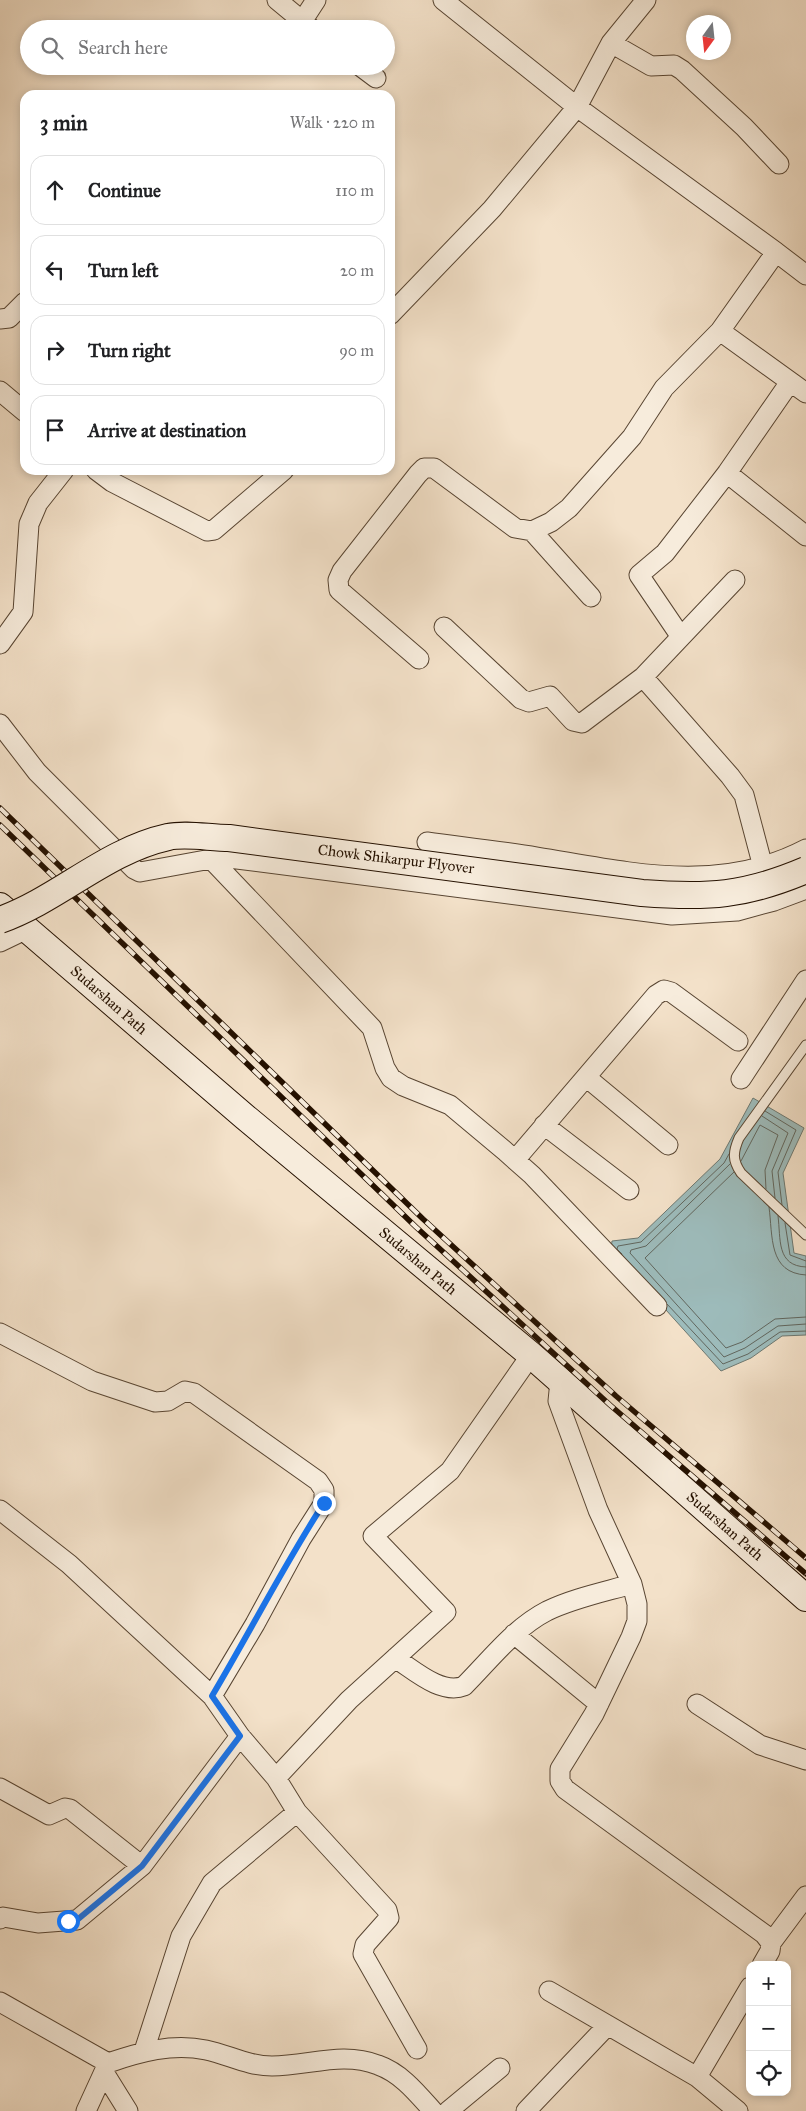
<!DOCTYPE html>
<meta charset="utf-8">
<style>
body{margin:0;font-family:"IM FELL Great Primer",serif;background:#f2f2f2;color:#202124}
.controls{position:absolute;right:15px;bottom:15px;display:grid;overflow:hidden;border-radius:10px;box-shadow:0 2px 8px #0003}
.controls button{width:45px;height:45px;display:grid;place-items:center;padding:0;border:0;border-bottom:1px solid #e0e0e0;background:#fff;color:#202124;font:25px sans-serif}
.compass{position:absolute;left:686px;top:15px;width:45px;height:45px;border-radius:50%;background:#fff;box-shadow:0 2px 8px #0003;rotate:195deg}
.stop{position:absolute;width:15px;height:15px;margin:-11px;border:4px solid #1a73e8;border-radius:50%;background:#fff}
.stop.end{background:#1a73e8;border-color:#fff;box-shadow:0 1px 5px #0008}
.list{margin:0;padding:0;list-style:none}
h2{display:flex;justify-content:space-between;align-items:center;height:65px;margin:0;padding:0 20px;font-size:21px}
h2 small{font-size:16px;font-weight:400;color:#757577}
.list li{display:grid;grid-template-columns:32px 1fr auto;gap:15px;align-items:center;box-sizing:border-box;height:70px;margin:0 10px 10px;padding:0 10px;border:1px solid #e0e0e0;border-radius:15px}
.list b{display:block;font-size:19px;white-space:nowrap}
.list em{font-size:16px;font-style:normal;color:#757577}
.icon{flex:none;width:28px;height:28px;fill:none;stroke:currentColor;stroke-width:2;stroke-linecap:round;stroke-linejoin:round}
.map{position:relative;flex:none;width:806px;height:2111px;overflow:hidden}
.search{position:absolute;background:#fff;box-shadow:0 2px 8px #0003;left:20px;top:20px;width:375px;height:55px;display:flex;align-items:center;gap:12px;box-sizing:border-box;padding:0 18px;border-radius:28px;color:#757577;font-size:19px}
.panel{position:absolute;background:#fff;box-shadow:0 2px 8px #0003;left:20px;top:90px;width:375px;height:385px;border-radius:15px}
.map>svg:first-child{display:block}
</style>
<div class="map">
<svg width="806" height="2111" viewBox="0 0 806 2111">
<rect width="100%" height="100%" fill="#f3e1c9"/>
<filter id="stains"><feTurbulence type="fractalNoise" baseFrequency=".004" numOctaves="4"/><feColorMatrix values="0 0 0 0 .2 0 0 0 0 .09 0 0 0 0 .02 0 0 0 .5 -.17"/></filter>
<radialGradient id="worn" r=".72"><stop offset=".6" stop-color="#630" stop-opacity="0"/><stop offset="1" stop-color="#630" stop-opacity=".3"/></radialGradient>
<path fill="#9dbcbc" stroke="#6d7871" d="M 753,1098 L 804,1128 L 783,1173 L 794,1253 L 806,1256 L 806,1335 L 782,1336 L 751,1358 L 721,1371 L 611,1249 L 612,1241 L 638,1238 L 720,1159 Z"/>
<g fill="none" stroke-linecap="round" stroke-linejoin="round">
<path stroke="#61665e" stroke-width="1" d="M 765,1111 L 796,1130 L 778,1172 L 782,1205
M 762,1116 L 788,1133 L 772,1171 L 775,1198
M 741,1161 L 760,1125 L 778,1135 L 765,1170 L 766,1189
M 730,1164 L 646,1246 L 631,1250 L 630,1253 L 724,1357 L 745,1348 L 778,1326 L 806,1324
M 734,1172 L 645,1258 L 726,1348 L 742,1342 L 775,1319 L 806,1317
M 769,1207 C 773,1236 768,1273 806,1275
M 778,1216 C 781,1239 776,1266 806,1267
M 785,1223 L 790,1255 L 806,1261
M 622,1254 L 617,1249 L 618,1246 L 641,1242 L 724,1163 L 729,1154
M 667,1304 L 723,1364 L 748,1354 L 780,1332 L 806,1331"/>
<defs>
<path id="service" d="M 806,1045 L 739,1138 C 733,1152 732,1160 741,1173 L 806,1235"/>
<path id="minor" d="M 277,0 L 312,29
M 443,0 L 577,107 L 776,252 L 720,331 L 806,393
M 303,20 L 316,0
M 611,43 L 651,66 L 674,65 L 682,70 L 744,127 L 779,164
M 360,66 L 376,78
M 776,252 L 806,275
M 390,315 L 492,209 L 577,107 L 611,43 L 646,0
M 0,319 L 9,318 L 25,302
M 0,391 L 25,412
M 96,470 L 112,482 L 207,531 L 214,530 L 284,470
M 727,473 L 806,536
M 532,531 L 591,597
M 444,627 L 521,699 L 529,702 L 550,696 L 573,721 L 582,723 L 643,677 L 735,580
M 681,637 L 639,575 L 665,553 L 727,473 L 790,382
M 0,644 L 23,612 L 29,524 L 38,503 L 64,470
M 419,659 L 339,590 L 338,580 L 342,571 L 418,474 L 424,468 L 434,468 L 515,528 L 532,531 L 551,522 L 569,508 L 632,437 L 664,388 L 720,331
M 643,677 L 730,776 L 744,795 L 763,867
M 0,724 L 37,772 L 134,869 L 140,872 L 211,859 L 229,858 L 672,915 L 737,911 L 774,901 L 806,889
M 427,842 C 464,847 501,851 537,857 C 629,872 718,895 806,849
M 211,859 L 372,1028 L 385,1068 L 391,1078 L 403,1086 L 450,1105 L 505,1151 L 532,1175 L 657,1306
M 0,942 L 27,929
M 586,1077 L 668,1145
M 741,1079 L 806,980
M 544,1125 L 629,1190
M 515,1160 L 656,995 L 664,990 L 671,992 L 738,1041
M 0,1333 L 92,1381 L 155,1402 L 168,1401 L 185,1391 L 194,1393 L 318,1481 L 324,1490 L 324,1503 L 301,1539 L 255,1624 L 212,1696
M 560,1381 L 558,1401 L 598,1510 L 632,1584 L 637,1604 L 637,1621 L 631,1637 L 594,1714 L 560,1769 L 560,1781 L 565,1789 L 764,1934 L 771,1943 L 770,1951 L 762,1965
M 0,1510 L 69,1564 L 212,1696 L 240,1736 L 276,1778 L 297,1812 L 212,1883 L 181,1936 L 144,2051
M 514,1634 L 599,1704
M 395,1658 C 414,1670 441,1695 464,1686 C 490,1660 514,1628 547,1611 C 574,1598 604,1592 632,1584
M 697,1704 L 760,1745 L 806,1760
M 276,1778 L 349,1700 L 446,1612 L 373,1536 L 450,1471 L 531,1355
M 0,1788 L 49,1815 L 65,1808 L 70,1809 L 142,1866
M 297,1812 L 387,1910 L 389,1918 L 365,1945 L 363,1954 L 417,2049
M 0,1919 L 3,1917 L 38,1923 L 77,1920 L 142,1866 L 240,1736
M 771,1943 L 806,1896
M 549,1991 L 697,2077 L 738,2111
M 0,2002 L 108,2063 C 140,2052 172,2043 206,2050 C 229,2055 248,2066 272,2066 C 309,2066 342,2051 378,2065 C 401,2073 417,2093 433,2111
M 105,2074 L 128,2111
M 697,2077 L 750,1987
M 86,2111 L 108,2063
M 448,2111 L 500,2068
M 526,2111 L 607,2026"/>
<path id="secondary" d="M 0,906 L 245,1117 L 531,1355 L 806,1598"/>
</defs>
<use href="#service" stroke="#584532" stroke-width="11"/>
<use href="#minor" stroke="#584532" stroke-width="21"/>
<use href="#secondary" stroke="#251100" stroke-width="28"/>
<use href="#service" stroke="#f7ecdc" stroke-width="9"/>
<use href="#minor" stroke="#f7ecdc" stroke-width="19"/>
<use href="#secondary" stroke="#f7ecdc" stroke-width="26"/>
<defs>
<path id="rail" d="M 0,808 L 423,1219 L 616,1396 L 806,1558
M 0,825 L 416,1227 L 610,1405 L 806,1574"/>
</defs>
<use href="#rail" stroke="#251100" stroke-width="5.5"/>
<use href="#rail" stroke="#f7ecdc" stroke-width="4" stroke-dasharray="11" stroke-linecap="butt"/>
<defs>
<path id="secondary-bridge" d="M 0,920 C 59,899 105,851 168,837 C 186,833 210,838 229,838 L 642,893 C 708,898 745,896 806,870"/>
</defs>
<use href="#secondary-bridge" stroke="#251100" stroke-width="28" stroke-linecap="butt"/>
<use href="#secondary-bridge" stroke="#f7ecdc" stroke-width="26"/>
</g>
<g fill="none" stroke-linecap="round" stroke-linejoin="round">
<path stroke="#1a73e8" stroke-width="6" d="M 68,1921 L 77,1920 L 142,1866 L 240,1736 L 212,1696 C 250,1632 284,1565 324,1503"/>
</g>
<g text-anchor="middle" stroke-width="4" stroke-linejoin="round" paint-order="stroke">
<g font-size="15" fill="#251100" stroke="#f7ecdc">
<text transform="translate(396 859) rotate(7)" y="5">Chowk Shikarpur Flyover</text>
<text transform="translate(109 1000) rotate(41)" y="5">Sudarshan Path</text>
<text transform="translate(418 1261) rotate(40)" y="5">Sudarshan Path</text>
<text transform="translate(725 1526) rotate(41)" y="5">Sudarshan Path</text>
</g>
</g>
<rect width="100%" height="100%" filter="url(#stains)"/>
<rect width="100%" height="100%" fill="url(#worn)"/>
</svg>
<div class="controls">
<button>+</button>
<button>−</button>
<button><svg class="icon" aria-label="locate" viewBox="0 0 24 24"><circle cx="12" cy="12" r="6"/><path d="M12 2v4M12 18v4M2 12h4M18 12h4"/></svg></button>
</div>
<svg class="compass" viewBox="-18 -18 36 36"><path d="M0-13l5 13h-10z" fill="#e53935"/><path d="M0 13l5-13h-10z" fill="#757577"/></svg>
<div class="stop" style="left:68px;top:1921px"></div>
<div class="stop end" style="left:324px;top:1503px"></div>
<div class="search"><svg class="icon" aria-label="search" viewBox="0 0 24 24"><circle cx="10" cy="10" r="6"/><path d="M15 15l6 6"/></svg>Search here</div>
<section class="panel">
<h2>3 min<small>Walk · 220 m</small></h2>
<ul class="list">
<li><svg class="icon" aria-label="ahead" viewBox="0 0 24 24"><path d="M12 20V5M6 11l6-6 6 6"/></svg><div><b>Continue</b></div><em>110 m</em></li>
<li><svg class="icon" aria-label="left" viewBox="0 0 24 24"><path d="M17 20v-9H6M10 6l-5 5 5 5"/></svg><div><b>Turn left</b></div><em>20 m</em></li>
<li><svg class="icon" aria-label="right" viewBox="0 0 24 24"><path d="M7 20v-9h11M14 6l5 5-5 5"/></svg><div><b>Turn right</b></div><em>90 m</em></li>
<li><svg class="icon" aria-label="arrive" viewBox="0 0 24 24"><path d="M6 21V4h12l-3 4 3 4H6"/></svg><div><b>Arrive at destination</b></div></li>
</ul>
</section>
</div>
